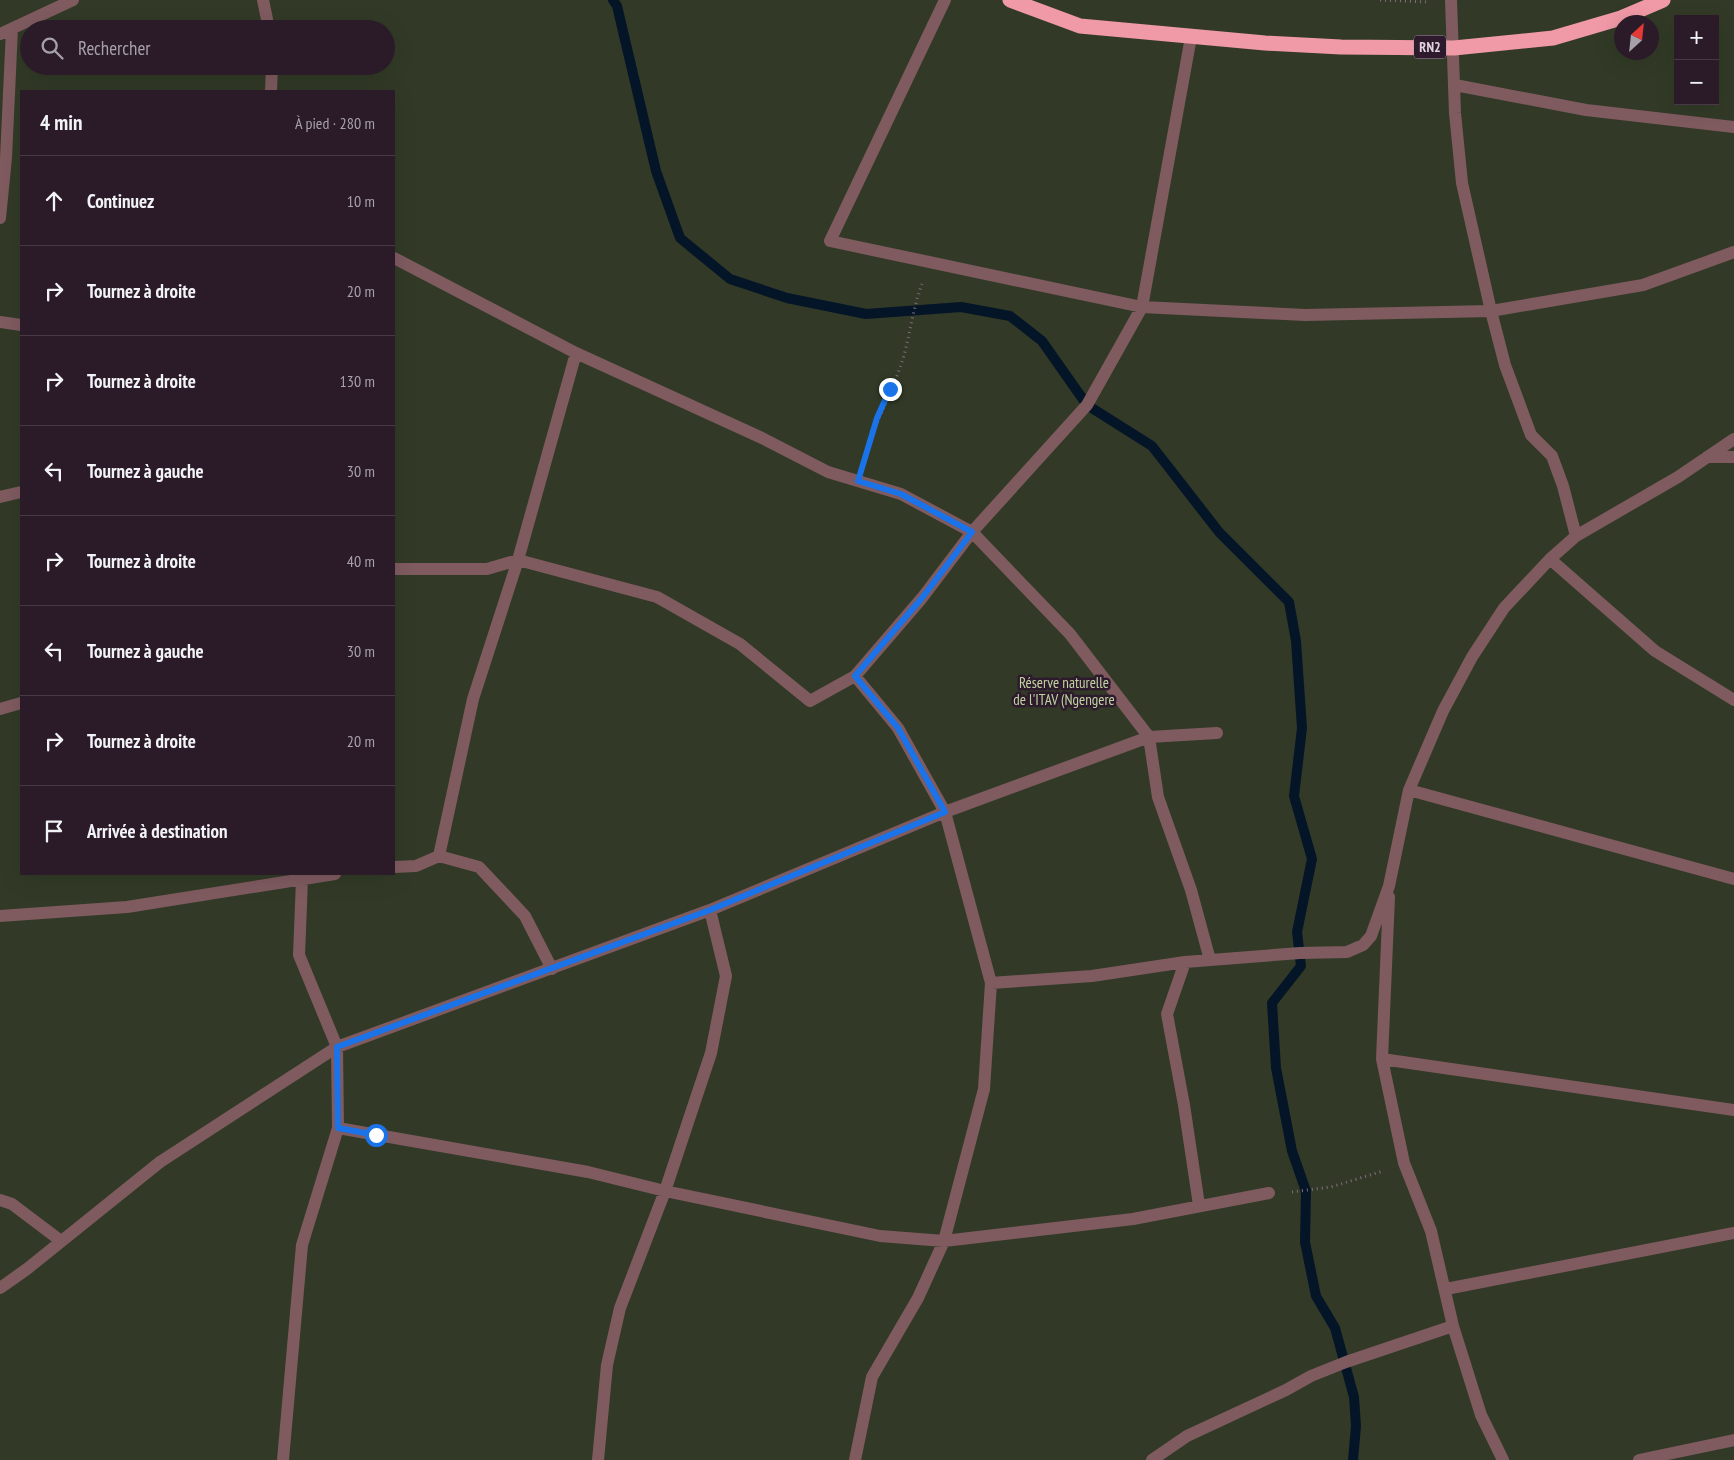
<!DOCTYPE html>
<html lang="fr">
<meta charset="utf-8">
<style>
body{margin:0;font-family:"PT Sans Narrow",sans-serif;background:#372835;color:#f1f3f6}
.controls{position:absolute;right:15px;top:15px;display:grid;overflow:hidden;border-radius:0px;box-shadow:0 5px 20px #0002}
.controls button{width:45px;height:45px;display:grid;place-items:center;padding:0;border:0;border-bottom:1px solid #473946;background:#2b1b29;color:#f1f3f6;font:25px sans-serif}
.compass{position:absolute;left:1614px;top:15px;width:45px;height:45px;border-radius:50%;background:#2b1b29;box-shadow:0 5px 20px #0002;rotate:27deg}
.stop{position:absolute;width:15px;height:15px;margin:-11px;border:4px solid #1a73e8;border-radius:50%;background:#fff}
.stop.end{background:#1a73e8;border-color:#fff;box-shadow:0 1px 5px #0008}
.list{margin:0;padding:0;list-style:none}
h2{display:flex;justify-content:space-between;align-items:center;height:65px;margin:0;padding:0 20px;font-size:21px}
h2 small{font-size:16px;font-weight:400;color:#a6a1a8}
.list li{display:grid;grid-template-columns:32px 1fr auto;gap:15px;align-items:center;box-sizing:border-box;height:90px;padding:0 20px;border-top:1px solid #473946}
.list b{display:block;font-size:19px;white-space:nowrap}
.list em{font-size:16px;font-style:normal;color:#a6a1a8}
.icon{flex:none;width:28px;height:28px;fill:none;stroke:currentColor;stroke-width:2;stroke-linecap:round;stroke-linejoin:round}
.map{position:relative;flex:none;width:1734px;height:1460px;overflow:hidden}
.search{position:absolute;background:#2b1b29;box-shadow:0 5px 20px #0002;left:20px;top:20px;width:375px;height:55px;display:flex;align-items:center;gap:12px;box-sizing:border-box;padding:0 18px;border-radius:28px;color:#a6a1a8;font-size:19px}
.panel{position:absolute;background:#2b1b29;box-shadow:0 5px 20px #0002;left:20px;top:90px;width:375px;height:785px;border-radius:0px}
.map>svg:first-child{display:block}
</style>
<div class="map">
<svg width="1734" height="1460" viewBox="0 0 1734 1460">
<rect width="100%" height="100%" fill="#392437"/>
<path fill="#323a27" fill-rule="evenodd" d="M 0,0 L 1734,0 L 1734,1460 L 0,1460 ZM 1678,19 L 1715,19 L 1715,101 L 1678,101 ZM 1622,22 L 1652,22 L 1652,52 L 1622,52 ZM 29,29 L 386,29 L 386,66 L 29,66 ZM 21,91 L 394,91 L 394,874 L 21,874 Z"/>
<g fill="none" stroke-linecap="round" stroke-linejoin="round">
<path stroke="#051528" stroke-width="10" d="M 613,0 L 617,6 L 656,171 L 680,238 L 730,279 L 787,298 L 866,314 L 961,307 L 1010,316 L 1042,341 L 1087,405 L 1152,446 L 1219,532 L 1289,602 L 1296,641 L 1302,728 L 1294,796 L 1312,859 L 1297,932 L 1301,966 L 1272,1003 L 1276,1068 L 1292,1151 L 1306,1191 L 1305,1242 L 1316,1296 L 1335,1328 L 1354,1397 L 1356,1426 L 1353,1460"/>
<path stroke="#7e6c7c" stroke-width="3" stroke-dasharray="1 4" stroke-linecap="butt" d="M 1380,0 L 1429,2
M 864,460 C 874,425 892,393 903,359 C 910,334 913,308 922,284
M 1292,1192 L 1331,1187 L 1383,1171"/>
<path stroke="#7f5b60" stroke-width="12" d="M 263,0 L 269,29
M 945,0 L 830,241 L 1142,307 L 1305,315 L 1491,311 L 1643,285 L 1734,252
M 1451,0 L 1455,113 L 1462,183 L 1491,311 L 1505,365 L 1531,435 L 1552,456 L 1563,486 L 1576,536
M 0,34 L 73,0
M 1455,85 L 1586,110 L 1734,127
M 271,91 L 272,66
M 0,218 L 6,158 L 12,29
M 394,258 L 576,353 L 762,438 L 828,472 L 901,494 L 972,532 L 1070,634 L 1149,737 L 1158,797 L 1191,890 L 1210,960
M 0,322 L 21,325
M 1707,457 L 1734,457
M 0,497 L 21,492
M 1550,559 L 1655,651 L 1734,700
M 394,569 L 487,569 L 518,560 L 657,597 L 740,644 L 810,701 L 855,676 L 922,598 L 972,532 L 1087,405 L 1142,307 L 1191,37
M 855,676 L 898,728 L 945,812 L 991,983 L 984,1089 L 944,1241 L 918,1298 L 872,1377 L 855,1460
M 0,709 L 21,703
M 1409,790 L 1734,879
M 439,856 L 473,699 L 518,560 L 576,353
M 394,867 L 416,866 L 439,856 L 479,867 L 525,916 L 552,969
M 1389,897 L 1382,1059 L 1404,1163 L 1431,1231 L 1453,1326 L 1481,1415 L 1503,1460
M 0,916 L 127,907 L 335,874
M 1185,962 L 1167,1014 L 1184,1105 L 1199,1205
M 991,983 L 1092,976 L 1185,962 L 1300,953 L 1347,952 L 1363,945 L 1371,936 L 1389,886 L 1409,790 L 1443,711 L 1472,657 L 1504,608 L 1550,559 L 1576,536 L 1678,477 L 1734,439
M 1382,1059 L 1734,1110
M 338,1128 L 588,1172 L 665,1191 L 880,1236 L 944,1241 L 1133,1219 L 1269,1193
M 0,1200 L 12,1204 L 61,1241
M 0,1288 L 27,1269 L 160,1162 L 337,1047 L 710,910 L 945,812 L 1149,737 L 1217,733
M 1446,1289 L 1734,1233
M 283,1460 L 302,1245 L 338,1128 L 337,1047 L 299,955 L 302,880
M 598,1460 L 607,1365 L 620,1308 L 665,1191 L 711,1053 L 726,976 L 710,910
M 1152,1460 L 1187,1436 L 1286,1390 L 1311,1376 L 1346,1362 L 1453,1326
M 1639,1460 L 1734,1440"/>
<path stroke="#f19aa7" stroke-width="15" d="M 1010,0 L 1080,26 L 1265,43 L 1341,47 L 1454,48 L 1553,38 L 1621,18 L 1663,0"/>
</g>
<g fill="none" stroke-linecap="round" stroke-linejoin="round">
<path stroke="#1a73e8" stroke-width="6" d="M 376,1135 L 338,1128 L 337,1047 L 710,910 L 945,812 L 898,728 L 855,676 L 922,598 L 972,532 L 901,494 L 858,481 L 877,418 L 890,389"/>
</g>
<g text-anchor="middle" stroke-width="5" stroke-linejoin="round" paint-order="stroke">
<rect fill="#2e1a2d" stroke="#ab9caa" stroke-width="1" x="1414" y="35.5" width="32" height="23" rx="4"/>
<g font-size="14" font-weight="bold" fill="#e1d3e0">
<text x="1430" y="52">RN2</text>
</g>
<g font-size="15" fill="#bfd49f" stroke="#2e1a2d">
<text x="1064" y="688">Réserve naturelle<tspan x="1064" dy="17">de l'ITAV (Ngengere</tspan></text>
</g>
</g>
</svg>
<div class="controls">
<button>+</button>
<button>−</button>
</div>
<svg class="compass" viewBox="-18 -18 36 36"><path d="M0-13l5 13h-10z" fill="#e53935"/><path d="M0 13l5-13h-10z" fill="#a6a1a8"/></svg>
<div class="stop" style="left:376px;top:1135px"></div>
<div class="stop end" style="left:890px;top:389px"></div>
<div class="search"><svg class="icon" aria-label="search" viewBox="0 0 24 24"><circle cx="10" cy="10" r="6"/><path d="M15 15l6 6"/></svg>Rechercher</div>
<section class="panel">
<h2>4 min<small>À pied · 280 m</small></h2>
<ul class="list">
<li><svg class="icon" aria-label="ahead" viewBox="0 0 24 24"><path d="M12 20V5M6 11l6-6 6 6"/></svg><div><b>Continuez</b></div><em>10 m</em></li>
<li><svg class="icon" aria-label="right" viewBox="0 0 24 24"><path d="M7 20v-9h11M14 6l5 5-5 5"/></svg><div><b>Tournez à droite</b></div><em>20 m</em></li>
<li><svg class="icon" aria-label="right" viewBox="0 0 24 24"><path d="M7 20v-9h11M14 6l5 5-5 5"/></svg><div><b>Tournez à droite</b></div><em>130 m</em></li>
<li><svg class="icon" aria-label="left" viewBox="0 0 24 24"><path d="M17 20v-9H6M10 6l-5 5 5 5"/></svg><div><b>Tournez à gauche</b></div><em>30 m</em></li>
<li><svg class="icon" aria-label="right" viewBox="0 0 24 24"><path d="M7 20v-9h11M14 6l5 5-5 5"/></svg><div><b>Tournez à droite</b></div><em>40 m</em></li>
<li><svg class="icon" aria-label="left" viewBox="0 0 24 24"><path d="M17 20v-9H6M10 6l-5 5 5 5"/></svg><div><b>Tournez à gauche</b></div><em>30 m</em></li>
<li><svg class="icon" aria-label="right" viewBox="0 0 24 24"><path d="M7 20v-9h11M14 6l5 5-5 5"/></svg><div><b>Tournez à droite</b></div><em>20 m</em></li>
<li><svg class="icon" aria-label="arrive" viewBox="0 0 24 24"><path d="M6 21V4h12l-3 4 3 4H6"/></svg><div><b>Arrivée à destination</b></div></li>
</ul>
</section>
</div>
